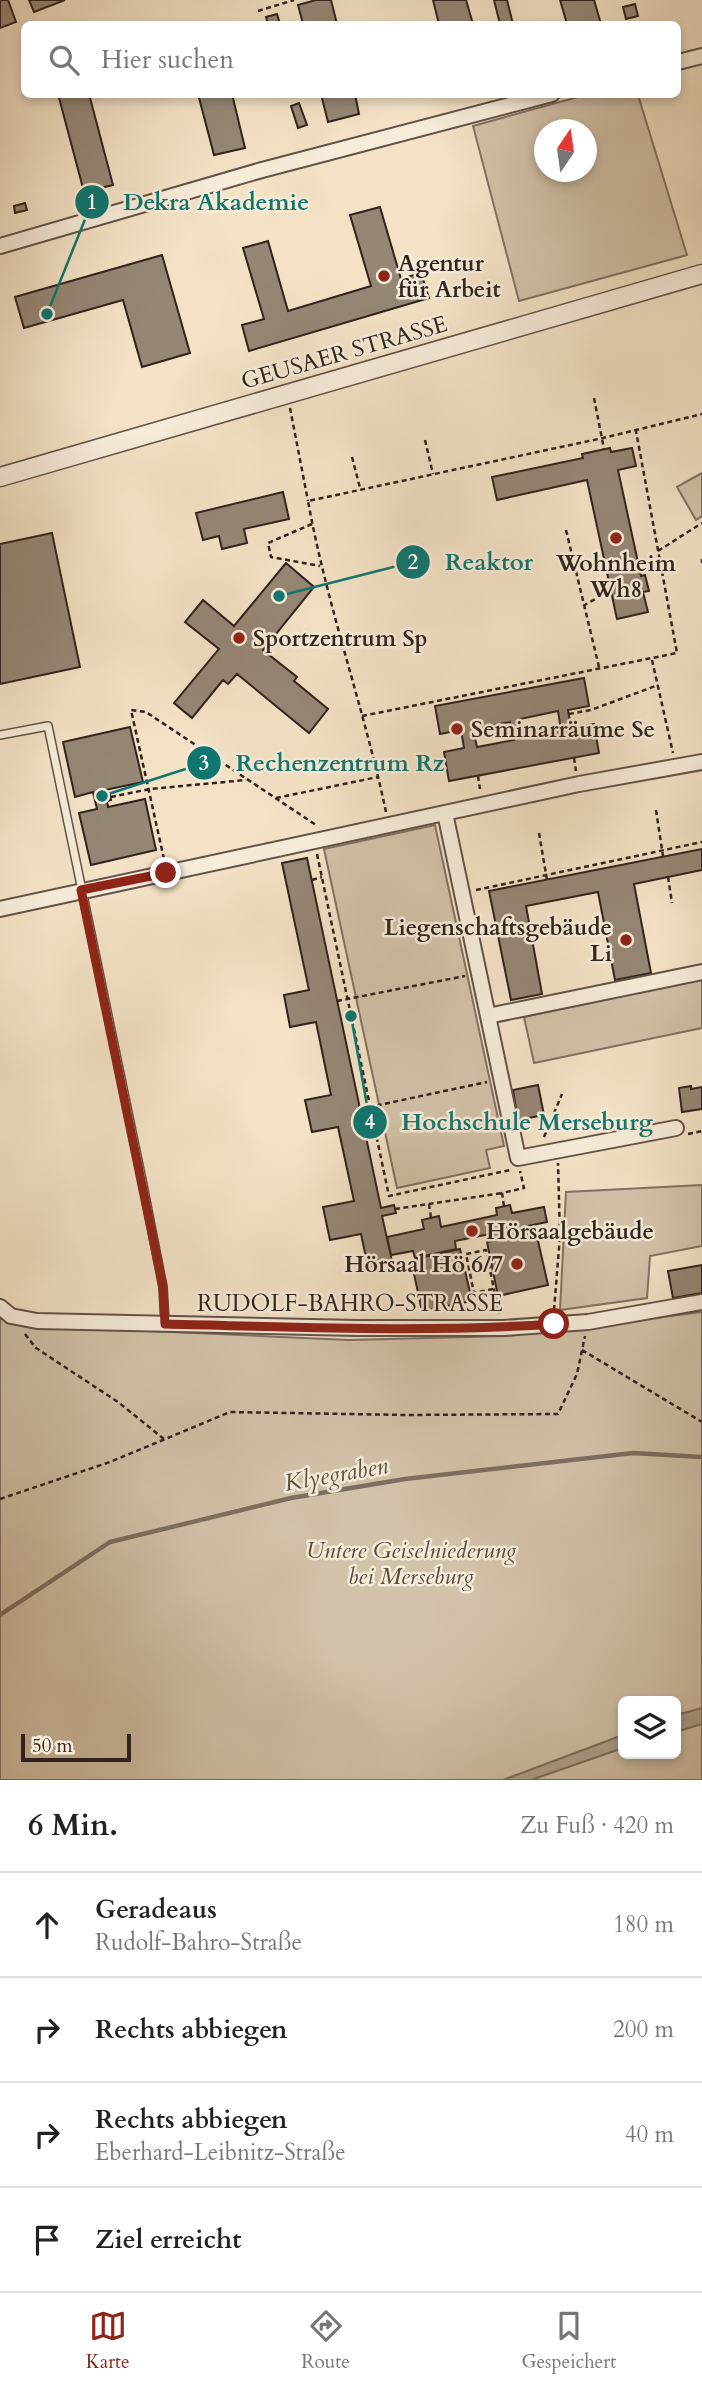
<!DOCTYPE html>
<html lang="de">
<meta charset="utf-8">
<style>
body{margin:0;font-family:Cardo,serif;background:#f2f2f2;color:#222}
.controls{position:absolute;right:21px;bottom:21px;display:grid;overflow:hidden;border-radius:10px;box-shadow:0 4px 10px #0003}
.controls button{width:63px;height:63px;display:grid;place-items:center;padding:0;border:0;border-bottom:2px solid #e0e0e0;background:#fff;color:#222;font:35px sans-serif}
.compass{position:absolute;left:534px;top:119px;width:63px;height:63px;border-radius:50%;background:#fff;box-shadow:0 4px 10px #0003;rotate:13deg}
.scale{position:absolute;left:21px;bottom:18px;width:110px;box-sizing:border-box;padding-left:7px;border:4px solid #30231d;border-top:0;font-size:19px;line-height:24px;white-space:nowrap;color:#30231d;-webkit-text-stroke:5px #f7ecda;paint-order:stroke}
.stop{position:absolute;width:21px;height:21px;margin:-16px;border:5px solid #8f2418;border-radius:50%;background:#fff}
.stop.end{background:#8f2418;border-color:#fff;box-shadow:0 2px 7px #0008}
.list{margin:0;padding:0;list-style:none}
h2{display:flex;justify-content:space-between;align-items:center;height:91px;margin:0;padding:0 28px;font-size:30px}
h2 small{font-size:23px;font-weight:400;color:#767676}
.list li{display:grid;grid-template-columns:46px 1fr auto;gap:21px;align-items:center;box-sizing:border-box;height:105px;padding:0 28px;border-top:2px solid #e0e0e0}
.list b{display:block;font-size:26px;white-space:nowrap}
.list p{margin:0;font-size:23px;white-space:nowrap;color:#767676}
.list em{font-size:23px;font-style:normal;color:#767676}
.icon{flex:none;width:38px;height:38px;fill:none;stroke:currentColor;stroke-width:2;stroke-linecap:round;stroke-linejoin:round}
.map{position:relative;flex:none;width:702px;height:1780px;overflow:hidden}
.search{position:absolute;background:#fff;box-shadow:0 4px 10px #0003;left:21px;right:21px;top:21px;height:77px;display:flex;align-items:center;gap:18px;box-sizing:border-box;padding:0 24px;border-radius:10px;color:#767676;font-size:26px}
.sheet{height:511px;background:#fff}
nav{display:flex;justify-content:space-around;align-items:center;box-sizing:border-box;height:98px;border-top:2px solid #e0e0e0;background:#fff;font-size:19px;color:#767676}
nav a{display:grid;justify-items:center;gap:4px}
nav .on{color:#8f2418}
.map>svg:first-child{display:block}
</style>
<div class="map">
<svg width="702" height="1780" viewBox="0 0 702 1780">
<rect width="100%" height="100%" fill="#f3e2c6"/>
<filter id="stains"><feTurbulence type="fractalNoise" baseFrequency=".00286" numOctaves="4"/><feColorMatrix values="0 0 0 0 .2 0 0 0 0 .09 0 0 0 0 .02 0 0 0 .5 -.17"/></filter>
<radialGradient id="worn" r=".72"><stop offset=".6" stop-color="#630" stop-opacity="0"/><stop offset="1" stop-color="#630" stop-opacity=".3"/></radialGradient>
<path fill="#d2c2a9" stroke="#817263" stroke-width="2" fill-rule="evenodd" d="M 585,95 L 638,95 L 687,255 L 519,301 L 473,126 ZM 544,130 L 586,130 L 586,172 L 544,172 Z
M 702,473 L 702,516 L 696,520 L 677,487 Z
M 435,825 L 504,1146 L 486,1150 L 490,1168 L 397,1188 L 324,849 Z
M 702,979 L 702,1028 L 534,1063 L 524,1017 Z
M 702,1185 L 702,1246 L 650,1256 L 647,1298 L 560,1310 L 566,1192 Z
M 702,1312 L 702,1780 L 0,1780 L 0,1317 L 38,1326 L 349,1340 L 508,1336 ZM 623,1701 L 676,1701 L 676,1754 L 623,1754 Z"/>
<path fill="#b1a18d" stroke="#7d6f60" stroke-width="2" d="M 702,1708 L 702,1724 L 676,1732 L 676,1715 Z
M 623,1735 L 623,1748 L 531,1780 L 503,1780 Z"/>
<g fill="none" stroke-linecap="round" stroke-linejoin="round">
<path stroke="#7d6f60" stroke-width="4.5" d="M 0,1615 L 110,1542 L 291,1498 L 405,1479 L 633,1453 L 702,1457"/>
</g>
<path fill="#958675" stroke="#30231d" stroke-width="2" fill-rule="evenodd" d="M 0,0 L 8,0 L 16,22 L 0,28 Z
M 29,0 L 65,0 L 34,12 Z
M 316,0 L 331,0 L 337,24 L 303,24 L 298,5 Z
M 433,0 L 466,0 L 473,24 L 439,24 Z
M 494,0 L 507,0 L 513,24 L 500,24 Z
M 560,0 L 594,0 L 601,24 L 567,24 Z
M 635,4 L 638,16 L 626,19 L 623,7 Z
M 277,14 L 280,24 L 268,24 L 266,17 Z
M 58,94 L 89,94 L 113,185 L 84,192 Z
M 198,94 L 232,94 L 245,148 L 214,155 Z
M 321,94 L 355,94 L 359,114 L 328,122 Z
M 299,103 L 307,125 L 298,128 L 291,106 Z
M 25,203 L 27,210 L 15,213 L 14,206 Z
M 380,207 L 401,279 L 421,273 L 429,298 L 249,351 L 242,325 L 264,319 L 243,248 L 268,241 L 288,311 L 371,286 L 350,215 Z
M 162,255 L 190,353 L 142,367 L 123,300 L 24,328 L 15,297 Z
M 610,448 L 611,452 L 632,448 L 636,466 L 618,470 L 641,576 L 645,575 L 649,591 L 643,592 L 648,612 L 617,619 L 587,480 L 497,500 L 492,477 L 583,458 L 582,454 Z
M 283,492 L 289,519 L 244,529 L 247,543 L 222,549 L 219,536 L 203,540 L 196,513 Z
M 52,533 L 80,667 L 0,684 L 0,544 Z
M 286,563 L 314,587 L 263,650 L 297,677 L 294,681 L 328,709 L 309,733 L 237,674 L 228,684 L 223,680 L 192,718 L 174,703 L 219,649 L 185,622 L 203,600 L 234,626 Z
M 584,678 L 589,706 L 568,710 L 571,728 L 594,724 L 599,753 L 449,781 L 444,752 L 464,748 L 461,730 L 440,734 L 435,706 ZM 558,711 L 561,730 L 524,737 L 520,719 ZM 510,722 L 514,740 L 477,747 L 473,729 Z
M 130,727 L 143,782 L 105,790 L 105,795 L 110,794 L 111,800 L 107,801 L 108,807 L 145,799 L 156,850 L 91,865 L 79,813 L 97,809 L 93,792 L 75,797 L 63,742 Z
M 702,849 L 702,870 L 634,884 L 651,973 L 615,980 L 598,892 L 526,906 L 542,994 L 511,1000 L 489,891 Z
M 307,858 L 381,1208 L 394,1205 L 396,1213 L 382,1216 L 392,1261 L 368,1267 L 361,1234 L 330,1240 L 323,1207 L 354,1201 L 338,1127 L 312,1132 L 305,1100 L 331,1095 L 316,1022 L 290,1027 L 284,995 L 309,990 L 282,863 Z
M 538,1085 L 544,1115 L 518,1120 L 513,1090 Z
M 691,1086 L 691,1089 L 702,1087 L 702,1109 L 682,1112 L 679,1088 Z
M 510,1205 L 512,1213 L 544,1207 L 547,1222 L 528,1226 L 530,1233 L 492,1241 L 490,1234 L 455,1241 L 456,1249 L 415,1258 L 413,1251 L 391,1255 L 387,1237 L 424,1229 L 422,1220 L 439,1216 L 441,1227 L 497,1215 L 496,1208 Z
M 536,1232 L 548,1285 L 498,1296 L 487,1242 Z
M 460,1249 L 472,1301 L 422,1311 L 411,1260 Z
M 702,1265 L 702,1293 L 673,1298 L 668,1271 Z"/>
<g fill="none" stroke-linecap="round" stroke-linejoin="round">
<defs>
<path id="service" d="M 0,735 L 48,726 L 142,1180 L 163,1287 L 165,1324"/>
<path id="minor" d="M 678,62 L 702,56
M 0,246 L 262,170 L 552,94
M 445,813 L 518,1158 L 676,1128
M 0,909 L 579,784 L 702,762
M 488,1016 L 702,972
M 0,1307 L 11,1316 L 37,1321 L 357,1328 L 503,1328 L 588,1322 L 702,1302"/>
<path id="tertiary" d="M 0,477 L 702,274"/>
</defs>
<use href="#service" stroke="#615347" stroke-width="10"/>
<use href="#minor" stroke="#615347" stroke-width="18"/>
<use href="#tertiary" stroke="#615347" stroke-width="21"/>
<path stroke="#30231d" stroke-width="2.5" stroke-dasharray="5 3.5" stroke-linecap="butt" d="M 258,11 L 294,0
M 594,398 L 604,449
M 290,408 L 308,501
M 425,440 L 433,474
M 352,457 L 360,488
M 312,524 L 268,543 L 271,557 L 320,566
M 566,530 L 599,667
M 658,551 L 702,523
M 702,559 L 702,563
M 583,606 L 611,590
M 652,660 L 673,753
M 569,714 L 591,710 L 658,685
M 362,716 L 677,653 L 636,431
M 574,758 L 576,771
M 478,776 L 480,789
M 111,797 L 150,789 L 246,780
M 276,798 L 378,777
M 656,810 L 663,856
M 386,812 C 364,708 327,606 308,501 L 603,438 L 702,414
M 539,833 L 547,880
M 317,854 L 389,1196 L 510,1170
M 164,859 L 131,710 L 146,712 L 316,825
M 668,877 L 672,903
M 312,880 L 322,877
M 476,890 L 702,842
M 337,1001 L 465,976
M 360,1109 L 487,1082
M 688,1134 L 702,1131
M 544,1137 L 562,1094
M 429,1204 L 431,1218
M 504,1206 L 502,1193 L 524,1188 L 520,1171
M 395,1209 L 502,1193
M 493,1289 L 474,1293 L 466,1254 L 486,1250 L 499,1314
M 554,1310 L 560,1236 L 558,1163
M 25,1334 L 36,1348 L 118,1402 L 164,1439
M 582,1350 L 702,1422
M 0,1499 L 110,1462 L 230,1412 L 406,1415 L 558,1414 L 577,1374 L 585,1336"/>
<use href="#service" stroke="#f7ecda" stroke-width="7"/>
<use href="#minor" stroke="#f7ecda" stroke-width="14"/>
<use href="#tertiary" stroke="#f7ecda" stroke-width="18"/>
</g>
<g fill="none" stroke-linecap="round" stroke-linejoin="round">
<path stroke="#8f2418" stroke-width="9" d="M 166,873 L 81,890 L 163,1287 L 165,1324 C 294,1327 425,1333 554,1324"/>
</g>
<g fill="#8f2418" stroke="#f7ecda" stroke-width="2.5">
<circle cx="384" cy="276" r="7"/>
<circle cx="616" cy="538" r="7"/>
<circle cx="239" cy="638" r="7"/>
<circle cx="457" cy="729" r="7"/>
<circle cx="626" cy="940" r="7"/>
<circle cx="472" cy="1231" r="7"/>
<circle cx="517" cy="1264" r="7"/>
</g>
<g text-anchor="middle" stroke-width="5" stroke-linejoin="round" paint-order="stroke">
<g font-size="23" font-weight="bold" fill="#30231d" stroke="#f7ecda" text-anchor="start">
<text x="398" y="271">Agentur<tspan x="398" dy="26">für Arbeit</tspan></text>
<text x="616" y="571" text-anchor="middle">Wohnheim<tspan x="616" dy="26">Wh8</tspan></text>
<text x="253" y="646">Sportzentrum Sp</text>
<text x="471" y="737">Seminarräume Se</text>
<text x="612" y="935" text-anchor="end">Liegenschaftsgebäude<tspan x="612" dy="26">Li</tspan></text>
<text x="486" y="1239">Hörsaalgebäude</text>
<text x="503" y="1272" text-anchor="end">Hörsaal Hö 6/7</text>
</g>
<g font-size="23" fill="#30231d" stroke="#f7ecda">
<text transform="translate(344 352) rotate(-16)" y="8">GEUSAER STRASSE</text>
<text x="350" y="1311">RUDOLF-BAHRO-STRASSE</text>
</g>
<g font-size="23" font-style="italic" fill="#584b40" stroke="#f7ecda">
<text x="411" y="1558">Untere Geiselniederung<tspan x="411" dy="26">bei Merseburg</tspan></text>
</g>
<g font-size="24" font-style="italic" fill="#5d4f44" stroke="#f7ecda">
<text transform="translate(336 1474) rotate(-10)" y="8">Klyegraben</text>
</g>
</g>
<path fill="none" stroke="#0f766e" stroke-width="2.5" d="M47 314L92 202M279 596L413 562M102 796L204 763M351 1016L370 1122"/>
<g fill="#0f766e" stroke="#f7ecda" stroke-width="2.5">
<circle cx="47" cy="314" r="7"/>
<circle cx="279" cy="596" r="7"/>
<circle cx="102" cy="796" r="7"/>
<circle cx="351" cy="1016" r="7"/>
<circle cx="92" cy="202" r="18"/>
<circle cx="413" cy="562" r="18"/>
<circle cx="204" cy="763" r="18"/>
<circle cx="370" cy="1122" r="18"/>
</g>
<g font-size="21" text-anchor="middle" font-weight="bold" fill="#fff">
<text x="92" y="209">1</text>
<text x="413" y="569">2</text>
<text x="204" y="770">3</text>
<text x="370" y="1129">4</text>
</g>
<g font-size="24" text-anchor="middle" font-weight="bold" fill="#0f766e" stroke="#f7ecda" stroke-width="5" stroke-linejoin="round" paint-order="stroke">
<text x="216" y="210">Dekra Akademie</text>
<text x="489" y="570">Reaktor</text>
<text x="340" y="771">Rechenzentrum Rz</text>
<text x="527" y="1130">Hochschule Merseburg</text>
</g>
<rect width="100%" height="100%" filter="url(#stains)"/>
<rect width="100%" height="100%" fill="url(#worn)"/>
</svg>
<div class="controls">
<button><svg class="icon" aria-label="layers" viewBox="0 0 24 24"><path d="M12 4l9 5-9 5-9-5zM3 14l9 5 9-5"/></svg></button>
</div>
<svg class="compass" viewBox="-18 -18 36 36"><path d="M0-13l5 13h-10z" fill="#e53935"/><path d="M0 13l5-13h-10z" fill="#767676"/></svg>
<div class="scale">50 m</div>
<div class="stop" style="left:554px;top:1324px"></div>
<div class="stop end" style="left:166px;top:873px"></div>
<div class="search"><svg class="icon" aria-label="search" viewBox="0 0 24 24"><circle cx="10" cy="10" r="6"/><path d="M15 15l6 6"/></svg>Hier suchen</div>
</div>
<section class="sheet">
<h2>6 Min.<small>Zu Fuß · 420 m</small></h2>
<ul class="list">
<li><svg class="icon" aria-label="ahead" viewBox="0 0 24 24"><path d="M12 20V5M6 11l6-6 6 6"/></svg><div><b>Geradeaus</b><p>Rudolf-Bahro-Straße</p></div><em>180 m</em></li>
<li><svg class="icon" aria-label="right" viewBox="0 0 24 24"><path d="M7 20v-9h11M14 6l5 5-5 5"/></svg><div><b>Rechts abbiegen</b></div><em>200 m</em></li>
<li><svg class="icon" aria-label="right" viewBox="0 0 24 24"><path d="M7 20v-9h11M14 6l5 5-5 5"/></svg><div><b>Rechts abbiegen</b><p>Eberhard-Leibnitz-Straße</p></div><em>40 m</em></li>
<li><svg class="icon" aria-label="arrive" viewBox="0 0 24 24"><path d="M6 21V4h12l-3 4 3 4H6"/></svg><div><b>Ziel erreicht</b></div></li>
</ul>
</section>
<nav>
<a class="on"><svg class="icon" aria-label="map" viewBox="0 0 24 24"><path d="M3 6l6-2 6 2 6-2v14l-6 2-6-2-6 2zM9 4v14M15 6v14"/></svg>Karte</a>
<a><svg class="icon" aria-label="directions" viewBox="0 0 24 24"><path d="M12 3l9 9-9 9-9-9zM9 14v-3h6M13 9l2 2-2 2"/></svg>Route</a>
<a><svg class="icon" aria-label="saved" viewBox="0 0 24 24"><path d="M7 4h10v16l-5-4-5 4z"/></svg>Gespeichert</a>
</nav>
